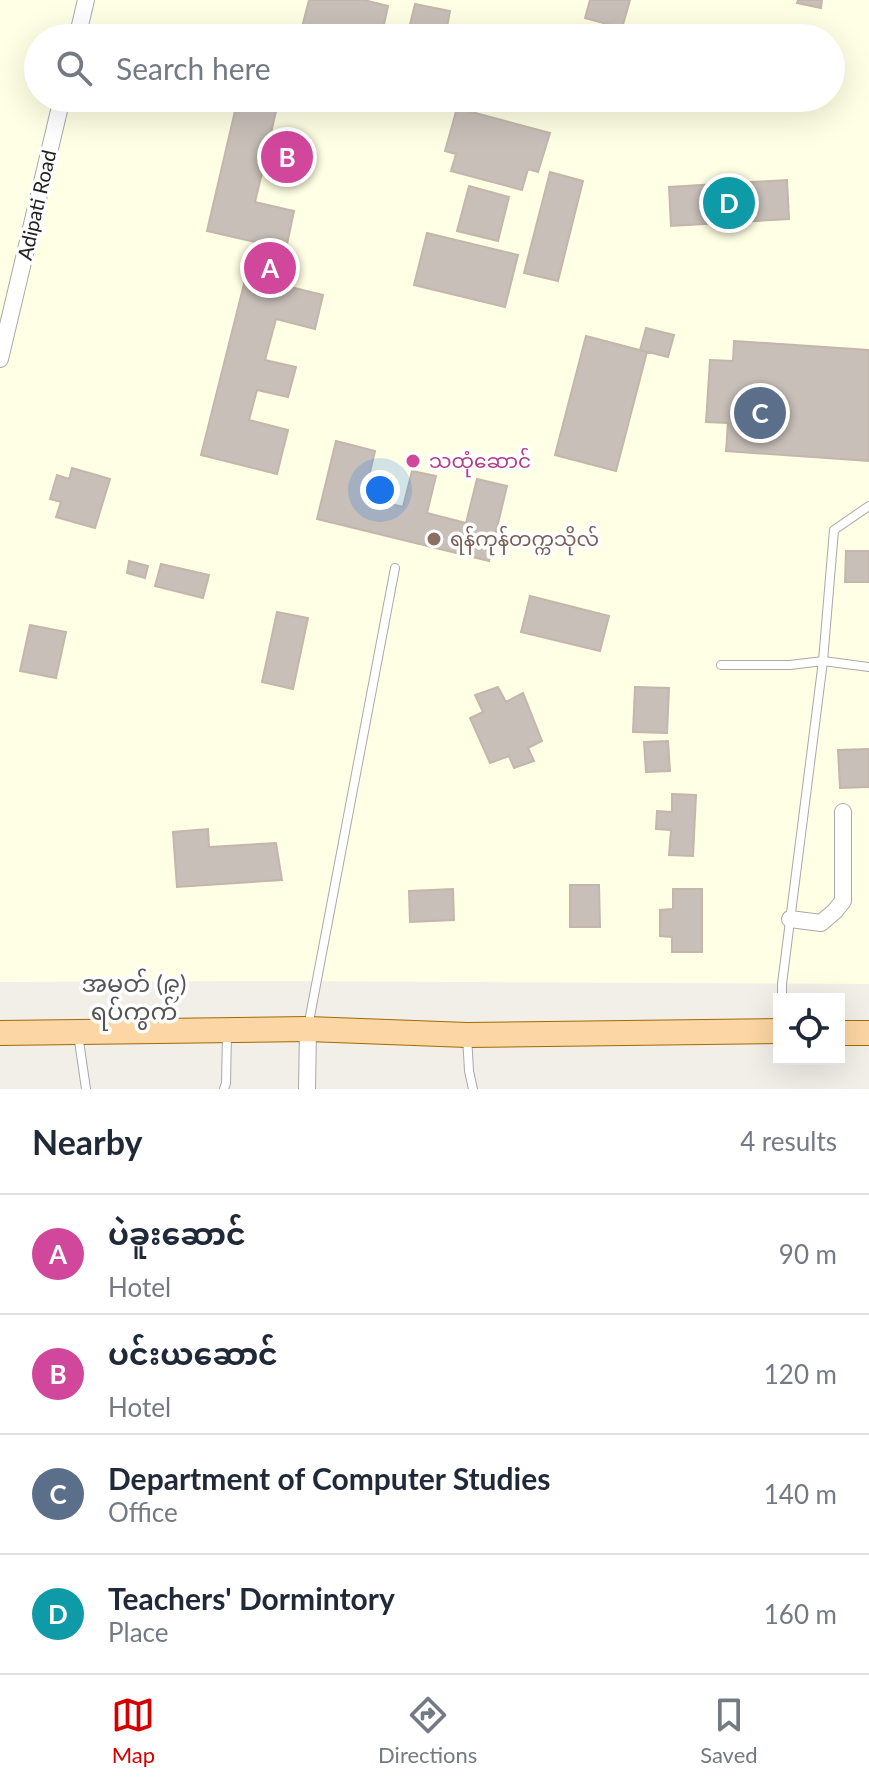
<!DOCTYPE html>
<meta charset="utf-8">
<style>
body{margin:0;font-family:Lato,"Noto Sans Myanmar",sans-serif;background:#f2f2f3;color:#1f2937}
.controls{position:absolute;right:24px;bottom:24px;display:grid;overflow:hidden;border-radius:0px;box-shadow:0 8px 32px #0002}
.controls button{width:72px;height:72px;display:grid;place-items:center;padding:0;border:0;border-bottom:2px solid #e0e1e3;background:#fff;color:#1f2937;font:40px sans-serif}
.you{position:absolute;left:380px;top:490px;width:28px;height:28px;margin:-20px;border:6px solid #fff;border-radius:50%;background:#1a73e8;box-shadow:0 0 0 12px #1a73e833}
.badge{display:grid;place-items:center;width:52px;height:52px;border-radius:50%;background:#d40000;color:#fff;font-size:26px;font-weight:700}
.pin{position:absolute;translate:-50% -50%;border:4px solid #fff;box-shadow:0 2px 8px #0006}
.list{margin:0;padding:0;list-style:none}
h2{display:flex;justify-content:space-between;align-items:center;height:104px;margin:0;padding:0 32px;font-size:34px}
h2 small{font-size:26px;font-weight:400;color:#747a83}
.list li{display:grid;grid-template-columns:52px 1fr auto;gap:24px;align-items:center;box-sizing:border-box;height:120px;padding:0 32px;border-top:2px solid #e0e1e3}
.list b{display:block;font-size:30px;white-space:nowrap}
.list p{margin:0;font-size:26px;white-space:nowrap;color:#747a83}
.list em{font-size:26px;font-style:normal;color:#747a83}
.icon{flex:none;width:44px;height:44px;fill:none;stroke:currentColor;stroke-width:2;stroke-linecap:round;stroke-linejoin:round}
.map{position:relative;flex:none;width:869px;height:1089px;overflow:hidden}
.search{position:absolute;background:#fff;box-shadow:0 8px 32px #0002;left:24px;right:24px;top:24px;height:88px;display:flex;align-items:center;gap:20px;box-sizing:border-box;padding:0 28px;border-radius:44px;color:#747a83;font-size:30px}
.sheet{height:584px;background:#fff}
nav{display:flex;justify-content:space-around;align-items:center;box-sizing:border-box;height:112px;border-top:2px solid #e0e1e3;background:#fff;font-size:22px;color:#747a83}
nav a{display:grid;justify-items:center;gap:4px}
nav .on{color:#d40000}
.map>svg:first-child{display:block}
</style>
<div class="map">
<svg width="869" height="1089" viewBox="0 0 869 1089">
<rect width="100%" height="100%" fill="#f2efe9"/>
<path fill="#ffffe5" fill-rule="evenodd" d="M 0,0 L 869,0 L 869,984 L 271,981 L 0,982 ZM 38,38 L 831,38 L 831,98 L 38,98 Z"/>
<path fill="#c7bfb8" stroke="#c4b6ab" stroke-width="2" d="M 309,0 L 364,0 L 388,6 L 381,38 L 313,38 L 300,35 Z
M 590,0 L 630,0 L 622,28 L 585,18 Z
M 798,0 L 822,0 L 821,8 L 797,3 Z
M 415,4 L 450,11 L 445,38 L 407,37 Z
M 238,98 L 279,98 L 271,133 L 301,140 L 295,167 L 265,160 L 255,202 L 294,211 L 286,249 L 207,231 Z
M 287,98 L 326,98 L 324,107 Z
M 457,108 L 550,133 L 538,172 L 528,169 L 522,190 L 451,171 L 456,154 L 445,151 Z
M 550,172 L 583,181 L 558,281 L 524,273 Z
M 787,180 L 789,219 L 671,226 L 669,187 Z
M 469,186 L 509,197 L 498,241 L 457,231 Z
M 427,233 L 518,255 L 505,307 L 414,285 Z
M 246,276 L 323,295 L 315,329 L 276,319 L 265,360 L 296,367 L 288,397 L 257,390 L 249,420 L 288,430 L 277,474 L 201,455 Z
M 646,328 L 674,335 L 668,357 L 640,350 Z
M 586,336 L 647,352 L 616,471 L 555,455 Z
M 734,341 L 869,350 L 869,461 L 726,451 L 728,423 L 706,422 L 710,360 L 733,361 Z
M 336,441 L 375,451 L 364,497 L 403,507 L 412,471 L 436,476 L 427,513 L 466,523 L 477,479 L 507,486 L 489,561 L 317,519 Z
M 72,468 L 110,479 L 95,528 L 56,517 L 61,502 L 50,499 L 57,475 L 69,479 Z
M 846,551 L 869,551 L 869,582 L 845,582 Z
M 129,561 L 148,566 L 145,578 L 127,573 Z
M 161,564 L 209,575 L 203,598 L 155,586 Z
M 530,596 L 609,616 L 600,651 L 521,632 Z
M 277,612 L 308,618 L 293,689 L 262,682 Z
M 30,625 L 66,632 L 56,678 L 20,671 Z
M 498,687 L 506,702 L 523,693 L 542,741 L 528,748 L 534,761 L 514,768 L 509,756 L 490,763 L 470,718 L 483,712 L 475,695 Z
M 635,687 L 669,688 L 667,733 L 633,732 Z
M 668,741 L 670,771 L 646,772 L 644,742 Z
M 869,749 L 869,787 L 840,788 L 838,750 Z
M 672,794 L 696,795 L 693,856 L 669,855 L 671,830 L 656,829 L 657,811 L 672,812 Z
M 208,829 L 209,847 L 276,843 L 282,880 L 177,887 L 173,832 Z
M 570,885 L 599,885 L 600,927 L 570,927 Z
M 453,889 L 454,920 L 410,922 L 409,891 Z
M 673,889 L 702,889 L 702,952 L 672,952 L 672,937 L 660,936 L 660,910 L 673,909 Z"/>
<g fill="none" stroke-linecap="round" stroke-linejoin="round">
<defs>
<path id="lane" d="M 721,665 L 790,665 L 823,661 L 869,667
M 782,999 L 782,984 L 823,661 L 834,530 L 869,506
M 308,1027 L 395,568
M 78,1034 L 86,1089
M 467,1036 L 469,1071 L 473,1089
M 224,1089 L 226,1083 L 227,1034"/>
<path id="street" d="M 77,38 L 86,0
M 0,359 L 62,98
M 790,919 L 821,923 L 835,911 L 843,901 L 843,812
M 307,1089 L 308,1029"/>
<path id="primary" d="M 0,1033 L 308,1029 L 467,1035 L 779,1031
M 839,1033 L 869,1033"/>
</defs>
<use href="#lane" stroke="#a9a9a9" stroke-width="10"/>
<use href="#street" stroke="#a9a9a9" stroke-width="18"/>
<use href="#primary" stroke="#a06b00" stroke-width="26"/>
<use href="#lane" stroke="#fff" stroke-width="8"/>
<use href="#street" stroke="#fff" stroke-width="16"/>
<use href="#primary" stroke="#fcd6a4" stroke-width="24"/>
</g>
<circle fill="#d1479c" stroke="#fff" stroke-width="3" cx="413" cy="461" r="8"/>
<circle fill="#8d6e63" stroke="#fff" stroke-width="3" cx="434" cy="539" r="8"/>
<g text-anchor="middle" stroke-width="7" stroke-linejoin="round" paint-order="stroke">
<g font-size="20" fill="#222" stroke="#fff">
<text transform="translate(37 205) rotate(-77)" y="7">Adipati Road</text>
</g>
<g font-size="20" fill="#b23c85" stroke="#fff" text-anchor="start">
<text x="429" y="468">သထုံဆောင်</text>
</g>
<g font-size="20" fill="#785e54" stroke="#fff" text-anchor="start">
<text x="450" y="546">ရန်ကုန်တက္ကသိုလ်</text>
</g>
<g font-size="24" fill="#555" stroke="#fff">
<text x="134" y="992">အမှတ် (၉)<tspan x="134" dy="28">ရပ်ကွက်</tspan></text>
</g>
</g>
</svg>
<div class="controls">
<button><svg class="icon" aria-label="locate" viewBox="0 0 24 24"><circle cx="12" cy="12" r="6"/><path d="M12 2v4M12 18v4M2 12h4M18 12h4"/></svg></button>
</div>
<div class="you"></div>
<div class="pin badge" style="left:270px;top:268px;background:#d1479c">A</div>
<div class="pin badge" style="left:287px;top:157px;background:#d1479c">B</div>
<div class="pin badge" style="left:760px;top:413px;background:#5c6f8a">C</div>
<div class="pin badge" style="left:729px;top:203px;background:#0f9aa8">D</div>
<div class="search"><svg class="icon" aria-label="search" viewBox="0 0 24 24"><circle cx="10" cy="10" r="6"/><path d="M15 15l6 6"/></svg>Search here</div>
</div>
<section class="sheet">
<h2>Nearby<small>4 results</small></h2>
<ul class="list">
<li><span class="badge" style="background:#d1479c">A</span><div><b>ပဲခူးဆောင်</b><p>Hotel</p></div><em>90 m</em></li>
<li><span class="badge" style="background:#d1479c">B</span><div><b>ပင်းယဆောင်</b><p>Hotel</p></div><em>120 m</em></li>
<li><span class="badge" style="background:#5c6f8a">C</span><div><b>Department of Computer Studies</b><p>Office</p></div><em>140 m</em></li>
<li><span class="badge" style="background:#0f9aa8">D</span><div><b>Teachers' Dormintory</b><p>Place</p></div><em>160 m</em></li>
</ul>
</section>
<nav>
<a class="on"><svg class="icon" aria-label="map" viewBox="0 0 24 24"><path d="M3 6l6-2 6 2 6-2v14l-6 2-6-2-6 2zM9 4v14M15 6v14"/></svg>Map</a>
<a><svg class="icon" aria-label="directions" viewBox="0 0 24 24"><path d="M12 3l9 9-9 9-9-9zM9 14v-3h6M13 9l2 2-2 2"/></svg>Directions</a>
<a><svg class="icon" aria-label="saved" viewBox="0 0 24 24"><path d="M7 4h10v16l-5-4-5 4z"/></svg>Saved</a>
</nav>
